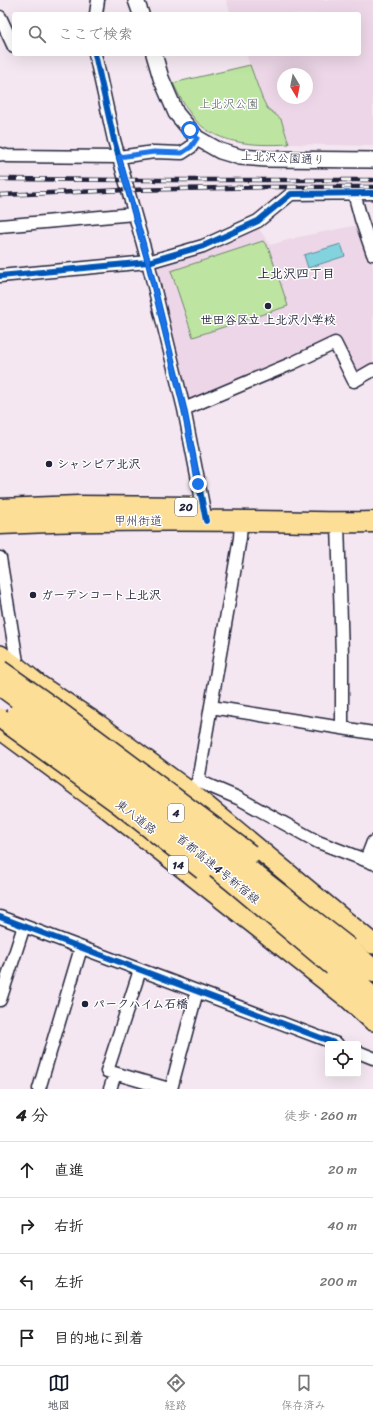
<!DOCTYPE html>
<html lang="ja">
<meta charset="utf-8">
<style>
body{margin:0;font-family:Sriracha,"Klee One",sans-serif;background:#f2f2f2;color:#222}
.controls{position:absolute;right:12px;bottom:12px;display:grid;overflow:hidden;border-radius:4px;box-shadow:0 4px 16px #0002}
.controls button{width:36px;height:36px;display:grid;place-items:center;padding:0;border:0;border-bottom:1px solid #e0e0e0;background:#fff;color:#222;font:20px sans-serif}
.compass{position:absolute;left:277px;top:68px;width:36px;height:36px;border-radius:50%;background:#fff;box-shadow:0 4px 16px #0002;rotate:170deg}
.stop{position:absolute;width:12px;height:12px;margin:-9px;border:3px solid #1a73e8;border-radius:50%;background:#fff}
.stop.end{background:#1a73e8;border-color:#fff;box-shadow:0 1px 4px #0008}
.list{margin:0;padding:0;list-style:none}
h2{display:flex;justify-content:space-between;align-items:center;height:52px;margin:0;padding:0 16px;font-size:17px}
h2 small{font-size:13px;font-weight:400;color:#767676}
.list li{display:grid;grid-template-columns:26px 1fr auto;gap:12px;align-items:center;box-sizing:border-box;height:56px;padding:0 16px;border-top:1px solid #e0e0e0}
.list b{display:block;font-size:15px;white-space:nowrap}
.list em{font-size:13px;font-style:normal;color:#767676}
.icon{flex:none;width:22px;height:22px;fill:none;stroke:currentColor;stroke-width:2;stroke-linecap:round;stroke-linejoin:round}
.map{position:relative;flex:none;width:373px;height:1089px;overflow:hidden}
.search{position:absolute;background:#fff;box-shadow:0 4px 16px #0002;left:12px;right:12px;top:12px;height:44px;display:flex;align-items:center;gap:10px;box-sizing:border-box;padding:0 14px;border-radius:4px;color:#767676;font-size:15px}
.sheet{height:276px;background:#fff}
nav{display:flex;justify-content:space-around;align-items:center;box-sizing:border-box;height:56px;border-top:1px solid #e0e0e0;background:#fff;font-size:11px;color:#767676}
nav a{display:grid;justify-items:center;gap:2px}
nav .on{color:#111827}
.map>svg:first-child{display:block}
</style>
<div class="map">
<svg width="373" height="1089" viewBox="0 0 373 1089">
<rect width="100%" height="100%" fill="#f4e7f1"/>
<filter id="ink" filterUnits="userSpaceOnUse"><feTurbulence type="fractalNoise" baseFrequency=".025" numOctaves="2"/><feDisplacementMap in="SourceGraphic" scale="8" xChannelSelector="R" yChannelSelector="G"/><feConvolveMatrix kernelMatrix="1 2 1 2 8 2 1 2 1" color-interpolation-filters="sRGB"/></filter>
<g filter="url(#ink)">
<path fill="#ecd6e7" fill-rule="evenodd" d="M 226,0 L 373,0 L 373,146 L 289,144 L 281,119 L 267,108 L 262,98 L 246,54 L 359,54 L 359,14 L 231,14 ZM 283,74 L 307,74 L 307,98 L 283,98 Z
M 358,225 L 373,267 L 373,366 L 355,377 L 337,340 L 190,402 L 186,401 L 155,272 L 158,264 L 257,226 L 270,245 L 299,237 Z"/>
<path fill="#bde5a1" stroke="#70846e" d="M 250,65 L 262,98 L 267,108 L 281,119 L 289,144 C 255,146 211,145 190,113 C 183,104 178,93 173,83 Z
M 263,241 L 269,249 L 288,306 L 193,337 L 171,271 Z"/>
<path fill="#83d3de" stroke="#5c8c9d" d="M 341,244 L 345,256 L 308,268 L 304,255 Z"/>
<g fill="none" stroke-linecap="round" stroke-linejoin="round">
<defs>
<path id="minor" d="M 96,14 L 98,0
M 0,17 L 14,47
M 95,54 L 114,140 L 148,262 L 184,409 L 206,521
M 0,154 L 7,156 L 119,157 L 154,152 L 182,153 L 191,147 L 197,138
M 354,193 L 361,219 L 373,254
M 0,226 L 134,214
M 0,276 L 148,262 L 203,246 L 258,221 L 291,194 L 373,193
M 184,409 L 293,363 L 335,343 L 354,381 L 373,370
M 338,523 L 342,655 L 342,728
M 0,558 L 18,668
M 211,707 L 373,733
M 198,781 L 238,798 L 318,842 L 373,863
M 190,792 L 198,781 L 240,538 L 241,521
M 366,860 L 373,842
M 0,917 L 337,1044
M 140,970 L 107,1071 L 169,1089
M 0,1000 L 24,926
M 358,1052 L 373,1058
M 39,1089 L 81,948
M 110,1089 L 115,1074
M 171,1089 L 197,991"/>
<path id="tertiary" d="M 136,0 L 141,14
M 154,54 L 161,78 L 176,113 L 197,138 L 220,151 L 240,157 L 267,159 L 373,160"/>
<path id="primary" d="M 0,655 L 18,668 L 39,685 L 99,725 L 190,792 L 373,944
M 4,732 L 104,806 L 349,999
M 340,991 L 373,1021"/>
<path id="trunk" d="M 0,509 L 78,506 L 192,507
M 0,524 C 83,520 166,520 249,521 C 290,521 332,523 373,522"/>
<path id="motorway" d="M 348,949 L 373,971
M 334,965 L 373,999"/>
</defs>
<use href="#minor" stroke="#22223b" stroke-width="15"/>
<use href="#tertiary" stroke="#22223b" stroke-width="18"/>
<use href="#primary" stroke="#22223b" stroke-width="22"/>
<use href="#trunk" stroke="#22223b" stroke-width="23"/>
<use href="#motorway" stroke="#22223b" stroke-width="25"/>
<use href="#minor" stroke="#fff" stroke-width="12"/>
<use href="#tertiary" stroke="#fff" stroke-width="15"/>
<use href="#primary" stroke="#fcde96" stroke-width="19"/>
<use href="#trunk" stroke="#fcde96" stroke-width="20"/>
<use href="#motorway" stroke="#fcde96" stroke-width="22"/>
<defs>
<path id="rail" d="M 0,179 L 125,180 L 373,180
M 0,195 L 127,190 L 271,187 L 373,187"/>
</defs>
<use href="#rail" stroke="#22223b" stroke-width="4.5"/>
<use href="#rail" stroke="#fff" stroke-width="3" stroke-dasharray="9" stroke-linecap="butt"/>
<defs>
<path id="primary-bridge" d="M 0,670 L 65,716 L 250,854
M 0,718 L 119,804 L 203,870"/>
<path id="motorway-bridge" d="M 0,684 L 123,773 L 348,949
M 18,715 L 115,785 L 234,881 L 334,965"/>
</defs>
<use href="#primary-bridge" stroke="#22223b" stroke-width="22" stroke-linecap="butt"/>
<use href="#motorway-bridge" stroke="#22223b" stroke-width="25" stroke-linecap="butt"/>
<use href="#primary-bridge" stroke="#fcde96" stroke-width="19"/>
<use href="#motorway-bridge" stroke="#fcde96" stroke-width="22"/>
<defs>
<path id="cycleway" d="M 95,54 L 114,140 L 148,262 L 184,409 L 206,521
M 0,276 L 148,262 L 203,246 L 258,221 L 291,194 L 373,193
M 0,917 L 337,1044"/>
</defs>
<use href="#cycleway" stroke="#fff" stroke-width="8"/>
<use href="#cycleway" stroke="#0057b8" stroke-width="6"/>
</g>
</g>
<g fill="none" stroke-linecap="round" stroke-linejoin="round" filter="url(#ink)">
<path stroke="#1a73e8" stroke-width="5" d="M 190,130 L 197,138 L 191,147 L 182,153 L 154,152 L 119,157 L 148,262 L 184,409 L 198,484"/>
</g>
<g fill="#22223b" stroke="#fff" stroke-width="1.5">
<circle cx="268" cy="306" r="4"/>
<circle cx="49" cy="464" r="4"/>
<circle cx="33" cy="595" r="4"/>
<circle cx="85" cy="1004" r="4"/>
</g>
<g text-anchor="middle" stroke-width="3" stroke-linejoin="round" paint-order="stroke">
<g fill="#fff" stroke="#646476" stroke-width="1">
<rect x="175" y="498" width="22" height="18" rx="3"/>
<rect x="168" y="804" width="16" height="18" rx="3"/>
<rect x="168" y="856" width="20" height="18" rx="3"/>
</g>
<g font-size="11" font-weight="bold" fill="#22223b">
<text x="186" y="511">20</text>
<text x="176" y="817">4</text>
<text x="178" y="869">14</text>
</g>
<g font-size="12" fill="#505c5a" stroke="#fff">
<text x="229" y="108">上北沢公園</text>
</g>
<g font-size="12" fill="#22223b" stroke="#fff">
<text transform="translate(283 158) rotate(3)" y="4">上北沢公園通り</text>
<text x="138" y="525">甲州街道</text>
<text transform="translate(136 817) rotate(38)" y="4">東八道路</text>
<text transform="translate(218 869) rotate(39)" y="4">首都高速4号新宿線</text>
</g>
<g font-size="12" font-weight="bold" fill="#22223b" stroke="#fff" text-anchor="start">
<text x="268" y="324" text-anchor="middle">世田谷区立 上北沢小学校</text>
<text x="57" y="468">シャンピア北沢</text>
<text x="41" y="599">ガーデンコート上北沢</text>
<text x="93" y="1008">パークハイム石橋</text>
</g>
<g font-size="13" font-weight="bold" fill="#22223b" stroke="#fff">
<text x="296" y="278">上北沢四丁目</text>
</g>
</g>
</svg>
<div class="controls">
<button><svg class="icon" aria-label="locate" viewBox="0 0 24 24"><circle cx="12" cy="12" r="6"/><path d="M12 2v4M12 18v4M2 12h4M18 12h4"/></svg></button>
</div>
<svg class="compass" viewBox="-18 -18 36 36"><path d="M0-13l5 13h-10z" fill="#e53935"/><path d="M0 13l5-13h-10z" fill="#767676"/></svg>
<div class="stop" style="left:190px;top:130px"></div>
<div class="stop end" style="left:198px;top:484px"></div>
<div class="search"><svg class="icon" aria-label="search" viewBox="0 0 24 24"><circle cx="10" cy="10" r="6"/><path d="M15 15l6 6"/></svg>ここで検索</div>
</div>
<section class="sheet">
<h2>4 分<small>徒歩 · 260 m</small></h2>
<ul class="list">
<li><svg class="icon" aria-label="ahead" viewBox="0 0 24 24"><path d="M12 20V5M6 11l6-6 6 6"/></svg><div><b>直進</b></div><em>20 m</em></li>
<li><svg class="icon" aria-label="right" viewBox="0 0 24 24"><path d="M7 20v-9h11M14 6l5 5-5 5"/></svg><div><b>右折</b></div><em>40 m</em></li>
<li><svg class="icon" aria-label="left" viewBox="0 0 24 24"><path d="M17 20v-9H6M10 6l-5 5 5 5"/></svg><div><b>左折</b></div><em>200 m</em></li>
<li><svg class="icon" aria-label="arrive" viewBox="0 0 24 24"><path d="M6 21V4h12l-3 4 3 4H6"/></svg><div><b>目的地に到着</b></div></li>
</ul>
</section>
<nav>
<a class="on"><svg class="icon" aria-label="map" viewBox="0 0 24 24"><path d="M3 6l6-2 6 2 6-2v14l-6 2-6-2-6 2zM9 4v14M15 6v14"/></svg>地図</a>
<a><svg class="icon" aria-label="directions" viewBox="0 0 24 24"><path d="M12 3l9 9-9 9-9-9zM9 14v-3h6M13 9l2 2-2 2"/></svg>経路</a>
<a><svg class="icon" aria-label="saved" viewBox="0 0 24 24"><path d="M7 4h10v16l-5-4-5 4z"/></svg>保存済み</a>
</nav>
